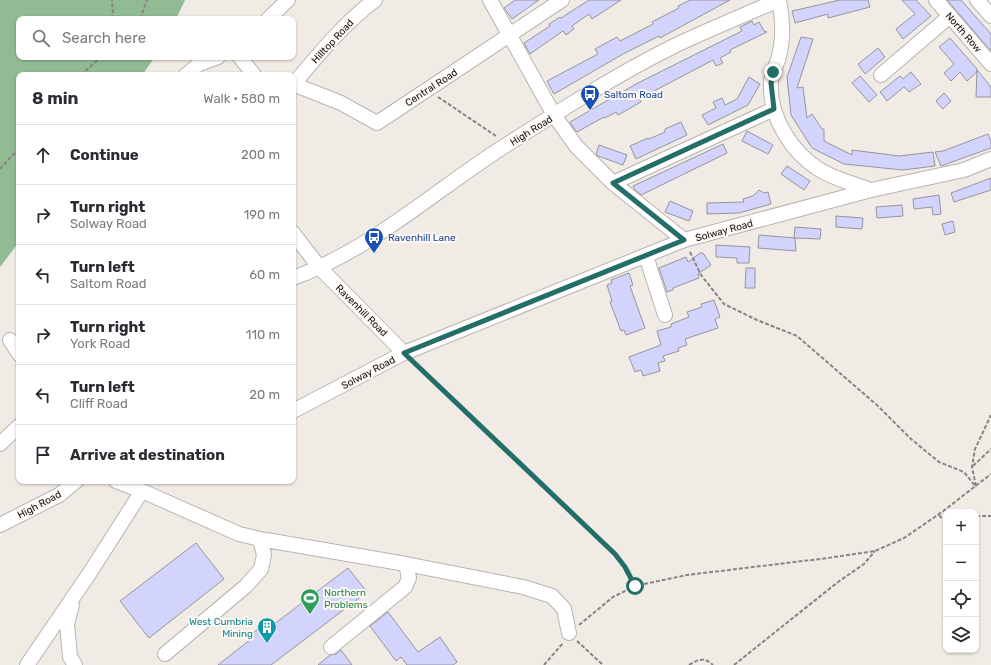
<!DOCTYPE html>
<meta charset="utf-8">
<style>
body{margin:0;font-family:Rubik,sans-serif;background:#f7f7f7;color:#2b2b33}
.controls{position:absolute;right:12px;bottom:12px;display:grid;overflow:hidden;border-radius:8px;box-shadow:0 1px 3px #0004}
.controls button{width:36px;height:36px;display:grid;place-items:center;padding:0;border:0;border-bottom:1px solid #e1e1e2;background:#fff;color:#2b2b33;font:20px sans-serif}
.stop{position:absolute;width:12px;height:12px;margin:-9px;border:3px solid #246e68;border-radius:50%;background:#fff}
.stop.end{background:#246e68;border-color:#fff;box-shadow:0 1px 4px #0008}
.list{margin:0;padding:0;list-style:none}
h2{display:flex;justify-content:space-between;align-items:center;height:52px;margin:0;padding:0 16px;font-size:17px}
h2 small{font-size:13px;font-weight:400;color:#7c7c81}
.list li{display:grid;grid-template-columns:26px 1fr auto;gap:12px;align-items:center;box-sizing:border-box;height:60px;padding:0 16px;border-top:1px solid #e1e1e2}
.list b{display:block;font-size:15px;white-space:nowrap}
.list p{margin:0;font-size:13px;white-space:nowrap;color:#7c7c81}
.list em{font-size:13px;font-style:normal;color:#7c7c81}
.icon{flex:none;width:22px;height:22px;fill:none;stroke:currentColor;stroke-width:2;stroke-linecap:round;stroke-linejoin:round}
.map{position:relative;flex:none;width:991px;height:665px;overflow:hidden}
.search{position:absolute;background:#fff;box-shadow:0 1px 3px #0004;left:16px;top:16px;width:280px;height:44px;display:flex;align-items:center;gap:10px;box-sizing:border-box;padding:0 14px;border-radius:8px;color:#7c7c81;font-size:15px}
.panel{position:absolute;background:#fff;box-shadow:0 1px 3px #0004;left:16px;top:72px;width:280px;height:412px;border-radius:8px}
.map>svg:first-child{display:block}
</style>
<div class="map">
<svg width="991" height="665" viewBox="0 0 991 665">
<rect width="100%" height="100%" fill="#f1ebe6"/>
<path fill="#90bb93" d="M 0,0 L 185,0 L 176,19 L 19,19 L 19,57 L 155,57 L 142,75 L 19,75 L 19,242 L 0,267 Z"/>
<path fill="#d3d4fd" stroke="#95959b" d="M 515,0 L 539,0 L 512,19 L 504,8 Z
M 589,0 L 621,0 L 592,19 L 589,14 L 572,26 L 574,29 L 566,35 L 563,31 L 530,54 L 524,43 L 550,26 L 549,24 L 560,17 L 561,18 Z
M 690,0 L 730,0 L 660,38 L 659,36 L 623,54 L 554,94 L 547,81 L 598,54 L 595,49 L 617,37 L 620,41 L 653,24 L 652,22 L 679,8 L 678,6 Z
M 840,0 L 868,0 L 870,7 L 828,18 L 828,14 L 795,23 L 792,11 Z
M 902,0 L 916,0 L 931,16 L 903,39 L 896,29 L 915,14 Z
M 947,0 L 961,0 L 991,34 L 991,51 Z
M 752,21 L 754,25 L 759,22 L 764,31 L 767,32 L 730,50 L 731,52 L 720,58 L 723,63 L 716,66 L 713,60 L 639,99 L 641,102 L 618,115 L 616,112 L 605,118 L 604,117 L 577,132 L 573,127 L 570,122 L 636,84 L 742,31 L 740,27 Z
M 801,37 L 813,39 L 797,88 L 803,87 L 807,118 L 812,114 L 822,129 L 824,129 L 824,141 L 852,155 L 852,150 L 899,156 L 933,152 L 935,166 L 903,170 L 844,164 L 812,148 L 791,115 L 787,77 Z
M 950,38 L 977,69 L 977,72 L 967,81 L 960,72 L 951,81 L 944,73 L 954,64 L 939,47 Z
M 878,48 L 885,57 L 865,74 L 858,64 Z
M 977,70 L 991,87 L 991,97 L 976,97 Z
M 911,72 L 921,84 L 909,92 L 904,87 L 887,101 L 880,92 L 900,76 L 903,79 Z
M 860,76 L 877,95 L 869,102 L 852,83 Z
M 749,77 L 760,84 L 748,105 L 708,125 L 702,115 L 716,108 L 713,102 L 722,98 L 725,105 L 737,99 Z
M 944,93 L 951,101 L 943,109 L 936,101 Z
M 681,122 L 687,135 L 636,159 L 630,146 L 648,138 L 649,139 L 665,132 L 665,129 Z
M 747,131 L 773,145 L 768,154 L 742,141 Z
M 988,134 L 991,141 L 991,148 L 941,166 L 935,152 L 943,151 Z
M 723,144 L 727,153 L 641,195 L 635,190 L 633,186 Z
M 599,145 L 627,155 L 623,165 L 598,156 L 596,154 Z
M 787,166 L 810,181 L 804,190 L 781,174 Z
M 991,178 L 991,190 L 954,202 L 951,193 Z
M 759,190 L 764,193 L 768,192 L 771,204 L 739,213 L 707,214 L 707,203 L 744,202 L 743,199 L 753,196 Z
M 939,195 L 941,214 L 933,215 L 932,207 L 914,209 L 913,199 Z
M 670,201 L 693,211 L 689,221 L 665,212 Z
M 902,205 L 903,216 L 877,218 L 876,207 Z
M 836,216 L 863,218 L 862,229 L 836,227 Z
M 953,221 L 955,232 L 945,235 L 942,224 Z
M 795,227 L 821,229 L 820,239 L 794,238 Z
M 759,235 L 795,238 L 796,251 L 758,248 Z
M 716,245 L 750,247 L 749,263 L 737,263 L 737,258 L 716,257 Z
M 700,253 L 703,253 L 711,265 L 698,274 L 699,278 L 673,288 L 673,290 L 667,292 L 659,268 L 686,257 L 688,262 Z
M 746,268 L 755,268 L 755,288 L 745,288 Z
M 629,273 L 633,285 L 630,286 L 645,328 L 626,335 L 624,330 L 621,331 L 610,302 L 612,301 L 607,285 L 612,283 L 611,280 Z
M 714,300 L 720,317 L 715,319 L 718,328 L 685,339 L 687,345 L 678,348 L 679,351 L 663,356 L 665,361 L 658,363 L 660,371 L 643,376 L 641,370 L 635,372 L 629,357 L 661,345 L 657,331 L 671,327 L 671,324 L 689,317 L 687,312 L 702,307 L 701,304 Z
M 196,543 L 224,579 L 149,638 L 120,601 Z
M 348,568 L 367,592 L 304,640 L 271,665 L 218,665 L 251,639 L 249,636 L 270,620 L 273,625 Z
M 388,612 L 418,652 L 440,637 L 457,662 L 453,665 L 407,665 L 401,657 L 396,661 L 370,626 Z
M 341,650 L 352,665 L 318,665 L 330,655 L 336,654 Z"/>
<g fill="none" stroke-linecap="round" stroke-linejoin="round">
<defs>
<path id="minor" d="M 490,0 L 554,115 L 576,146 L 613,183 L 684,240
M 779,0 C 783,22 784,38 778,60 C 775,68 771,75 771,83 C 769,117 792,153 820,170 C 835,179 854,184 871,190
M 936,0 L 991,64
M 977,0 L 991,16
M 268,19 L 288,0
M 240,57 L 254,75
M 186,75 L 199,64 L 218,57
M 881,75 L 950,16
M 293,84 L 341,103 L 377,123 L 562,0
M 293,85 C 317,56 345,22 375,0
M 613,183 L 774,109
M 293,233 L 320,268 L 404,353
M 646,256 L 665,315
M 293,278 C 370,250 432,193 500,149 C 556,113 614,76 674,46 C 708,30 744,15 779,0
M 10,340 L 19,354
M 293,411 L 404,353 L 684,240 L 871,190 L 964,170 L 991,159
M 0,444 L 19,426
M 116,481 L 142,491 L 239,534 L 260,539 L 406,564 L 523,587 L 552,596 L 564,609 L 569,633
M 0,525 L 59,495 L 76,481
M 72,605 L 67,624 L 70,657 L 75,665
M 331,647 L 405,587 L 409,578 L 406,564
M 165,654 L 246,586 L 261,569 L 264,555 L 260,539
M 27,665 L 89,574 L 142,491"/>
</defs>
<use href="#minor" stroke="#b9b4af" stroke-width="16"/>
<path stroke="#888481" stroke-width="2" stroke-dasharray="4 2" stroke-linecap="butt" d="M 112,19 L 113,12 L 112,0
M 140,19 L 147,0
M 81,75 L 101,57
M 438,97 L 496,136
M 0,169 L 19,148
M 690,252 L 701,275 L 724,304 L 757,320 L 797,336 L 878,406 L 911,439 L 939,462 L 964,472 L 976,487
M 413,362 L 615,554 L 625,567 L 635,586
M 973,466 L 991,449
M 976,486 L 972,467 L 975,449 L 991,415
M 939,515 L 942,519 L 946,519
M 976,516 L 991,516
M 579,625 L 613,597 L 635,586 L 687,575 L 828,558 L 875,551 L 904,538 L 942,512 L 991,474
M 577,641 L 603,665
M 544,665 L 563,643
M 689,665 C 698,659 705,657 713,665
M 734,665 L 838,582 L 864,564 L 875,551"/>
<use href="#minor" stroke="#fff" stroke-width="14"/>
</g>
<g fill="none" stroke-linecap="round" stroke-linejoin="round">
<path stroke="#246e68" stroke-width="5" d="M 635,586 L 625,567 L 615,554 L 404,353 L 684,240 L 613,183 L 774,109 L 771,83 L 773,72"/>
</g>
<defs>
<symbol id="bus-pin" viewBox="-11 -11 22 30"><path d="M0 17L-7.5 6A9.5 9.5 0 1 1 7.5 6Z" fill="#1a4fb4" stroke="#fef9f4"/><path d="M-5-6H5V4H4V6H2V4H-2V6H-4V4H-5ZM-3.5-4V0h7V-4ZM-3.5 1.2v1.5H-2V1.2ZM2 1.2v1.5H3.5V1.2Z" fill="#fff"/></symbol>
<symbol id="stadium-pin" viewBox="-11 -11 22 30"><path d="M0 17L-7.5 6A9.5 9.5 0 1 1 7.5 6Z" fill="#2e9e5b" stroke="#fef9f4"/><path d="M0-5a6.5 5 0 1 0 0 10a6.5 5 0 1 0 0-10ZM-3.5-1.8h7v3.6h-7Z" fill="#fff"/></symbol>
<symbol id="building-pin" viewBox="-11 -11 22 30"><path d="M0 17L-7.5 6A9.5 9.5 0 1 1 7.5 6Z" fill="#0f9aa8" stroke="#fef9f4"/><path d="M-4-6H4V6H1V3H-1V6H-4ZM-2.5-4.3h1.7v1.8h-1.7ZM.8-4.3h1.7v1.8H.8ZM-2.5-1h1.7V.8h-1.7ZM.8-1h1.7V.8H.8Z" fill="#fff"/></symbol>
</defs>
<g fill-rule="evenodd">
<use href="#bus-pin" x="579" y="83" width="22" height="30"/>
<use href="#bus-pin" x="363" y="226" width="22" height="30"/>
<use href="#stadium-pin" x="299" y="587" width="22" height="30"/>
<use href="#building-pin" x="256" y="616" width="22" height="30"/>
</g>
<g text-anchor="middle" stroke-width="4" stroke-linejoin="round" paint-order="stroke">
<g font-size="10" fill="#12100f" stroke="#fef9f4">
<text transform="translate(964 32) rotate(49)" y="4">North Row</text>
<text transform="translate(332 41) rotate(-47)" y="4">Hilltop Road</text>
<text transform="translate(431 87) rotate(-33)" y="4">Central Road</text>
<text transform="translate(531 130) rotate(-32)" y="4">High Road</text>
<text transform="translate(724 230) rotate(-15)" y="4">Solway Road</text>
<text transform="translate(362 310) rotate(45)" y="4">Ravenhill Road</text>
<text transform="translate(368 372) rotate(-28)" y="4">Solway Road</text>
<text transform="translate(39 504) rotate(-28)" y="4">High Road</text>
</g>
<g font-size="10" fill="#164399" stroke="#fef9f4" text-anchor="start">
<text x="604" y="98">Saltom Road</text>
<text x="388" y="241">Ravenhill Lane</text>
</g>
<g font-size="10" fill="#27864d" stroke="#fef9f4" text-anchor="start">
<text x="324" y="596">Northern<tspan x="324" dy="12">Problems</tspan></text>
</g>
<g font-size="10" fill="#0d838f" stroke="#fef9f4" text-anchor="end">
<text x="253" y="625">West Cumbria<tspan x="253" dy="12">Mining</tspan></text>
</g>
</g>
</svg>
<div class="controls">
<button>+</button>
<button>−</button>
<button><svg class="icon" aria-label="locate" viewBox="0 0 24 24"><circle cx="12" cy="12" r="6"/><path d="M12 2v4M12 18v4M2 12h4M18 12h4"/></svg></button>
<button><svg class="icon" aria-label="layers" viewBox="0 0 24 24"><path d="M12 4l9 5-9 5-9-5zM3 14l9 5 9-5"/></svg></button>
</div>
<div class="stop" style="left:635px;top:586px"></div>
<div class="stop end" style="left:773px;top:72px"></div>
<div class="search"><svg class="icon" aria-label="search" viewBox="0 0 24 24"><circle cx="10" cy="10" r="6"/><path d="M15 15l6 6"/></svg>Search here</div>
<section class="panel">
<h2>8 min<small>Walk · 580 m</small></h2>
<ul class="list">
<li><svg class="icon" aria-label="ahead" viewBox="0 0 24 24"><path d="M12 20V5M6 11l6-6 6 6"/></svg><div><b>Continue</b></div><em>200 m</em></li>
<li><svg class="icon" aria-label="right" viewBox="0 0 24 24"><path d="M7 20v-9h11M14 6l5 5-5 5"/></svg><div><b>Turn right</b><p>Solway Road</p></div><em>190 m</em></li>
<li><svg class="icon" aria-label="left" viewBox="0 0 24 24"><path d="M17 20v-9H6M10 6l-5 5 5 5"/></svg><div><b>Turn left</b><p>Saltom Road</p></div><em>60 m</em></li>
<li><svg class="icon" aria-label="right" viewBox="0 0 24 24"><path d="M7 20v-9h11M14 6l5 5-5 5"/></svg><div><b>Turn right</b><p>York Road</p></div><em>110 m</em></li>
<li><svg class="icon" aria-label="left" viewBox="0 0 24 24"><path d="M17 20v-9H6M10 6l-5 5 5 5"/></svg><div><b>Turn left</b><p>Cliff Road</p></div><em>20 m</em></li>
<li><svg class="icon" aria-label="arrive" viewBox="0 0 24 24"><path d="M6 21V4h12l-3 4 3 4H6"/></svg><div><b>Arrive at destination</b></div></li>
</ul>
</section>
</div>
